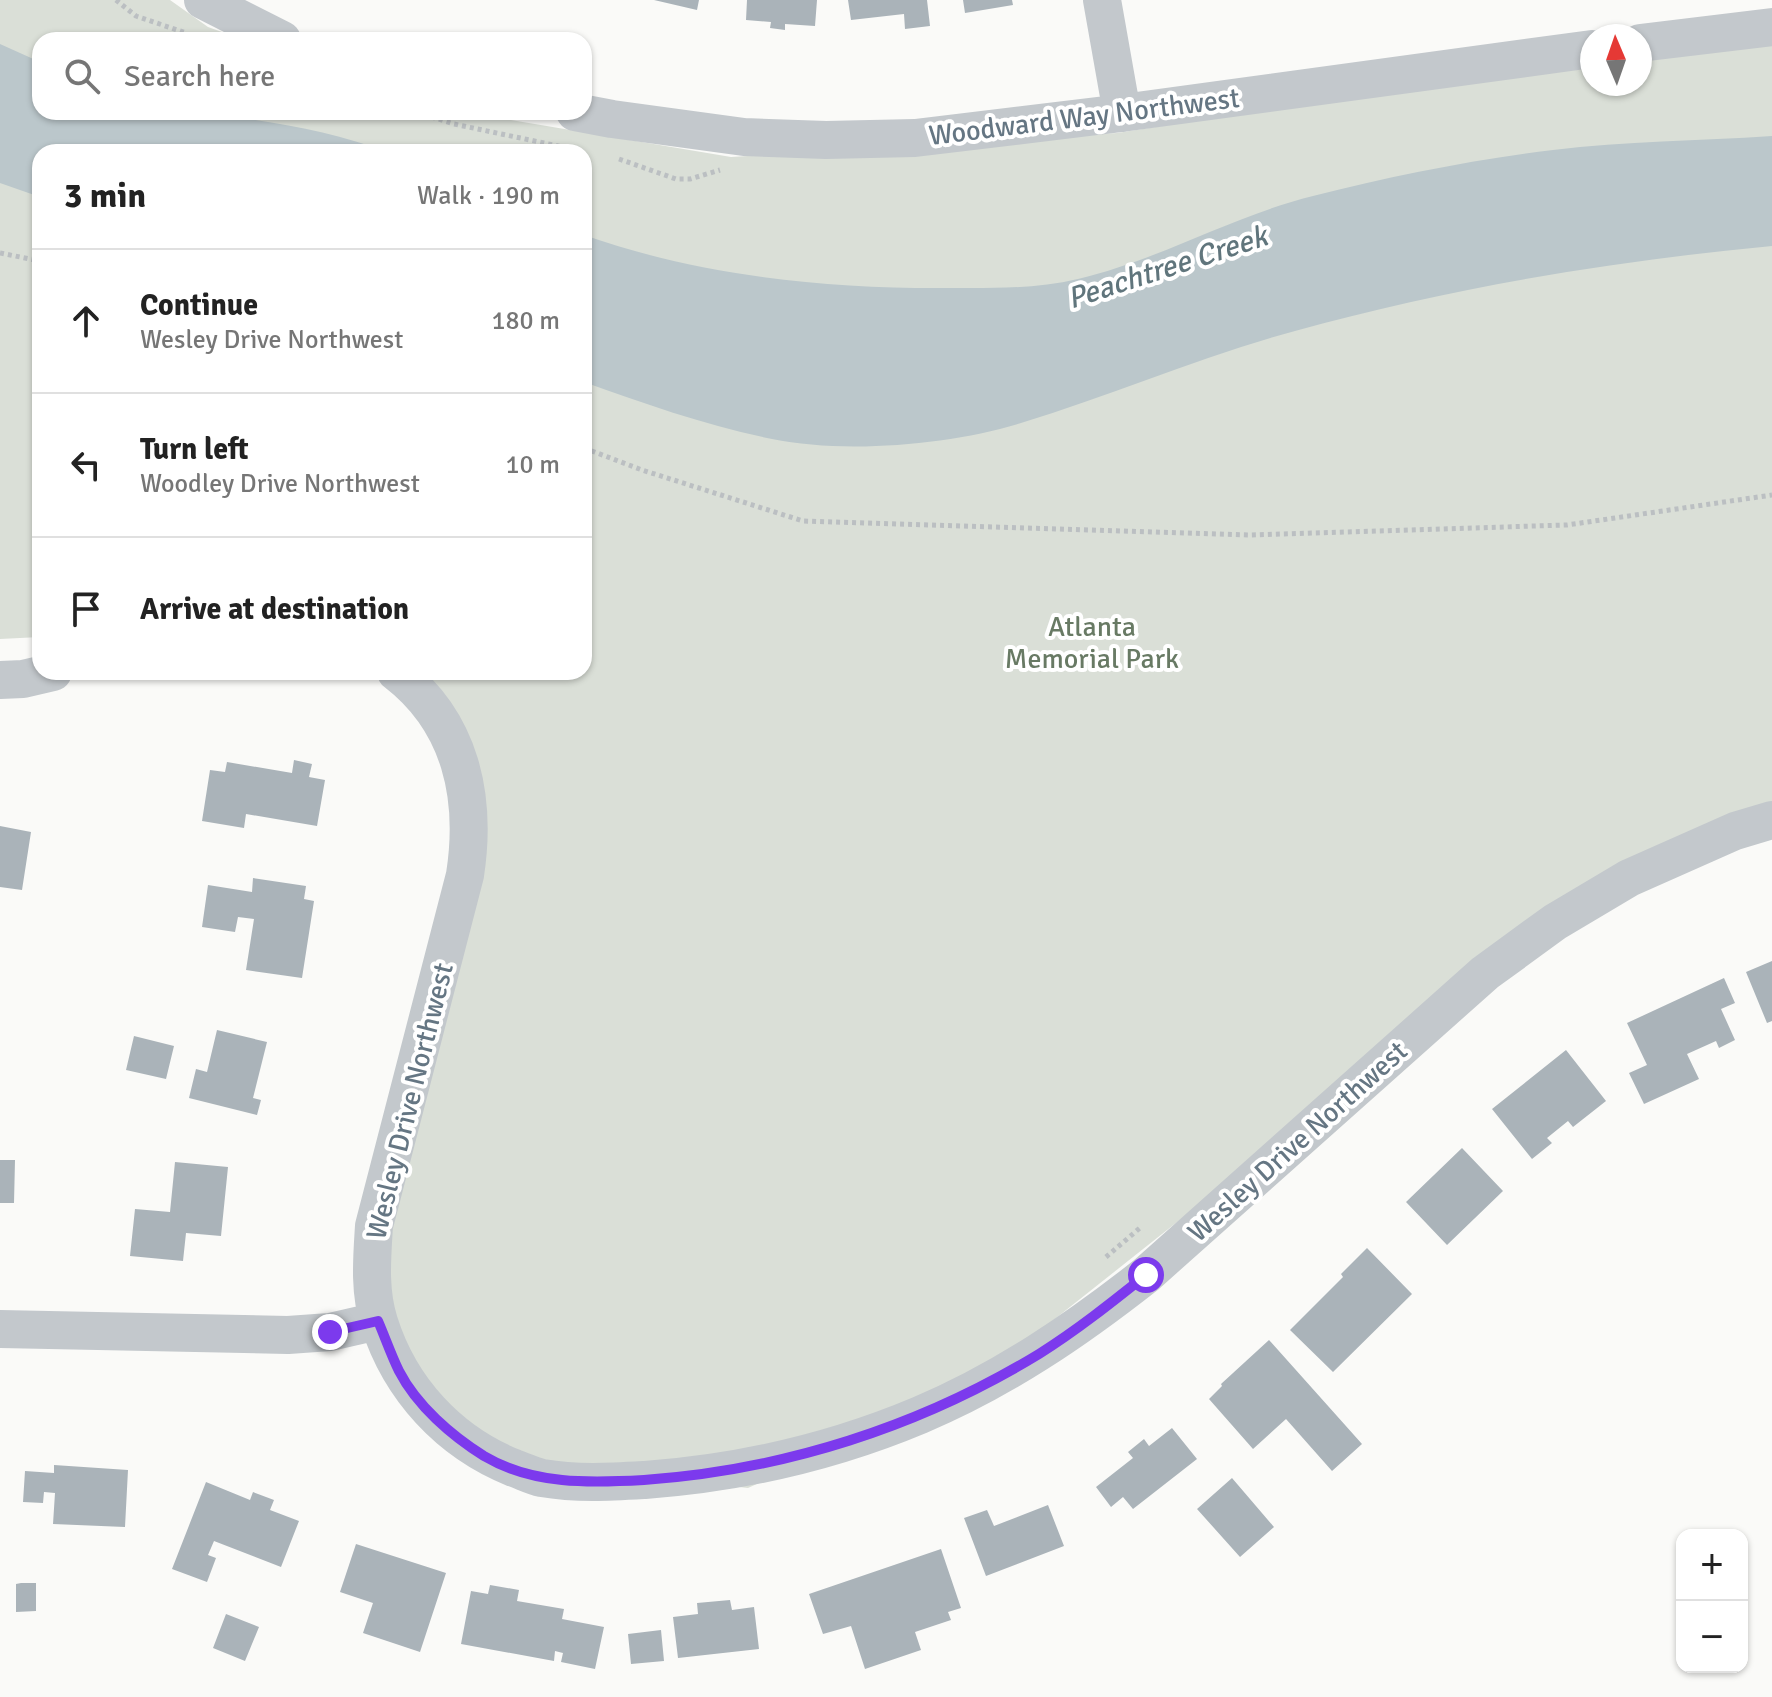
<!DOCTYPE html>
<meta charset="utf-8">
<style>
body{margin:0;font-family:Signika,sans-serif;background:#f6f6f6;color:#222}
.controls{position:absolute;right:24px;bottom:24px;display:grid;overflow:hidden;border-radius:16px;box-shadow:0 2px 6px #0004}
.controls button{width:72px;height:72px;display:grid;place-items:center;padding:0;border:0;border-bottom:2px solid #e0e0e0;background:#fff;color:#222;font:40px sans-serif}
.compass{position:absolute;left:1580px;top:24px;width:72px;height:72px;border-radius:50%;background:#fff;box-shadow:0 2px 6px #0004;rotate:358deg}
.stop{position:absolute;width:24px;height:24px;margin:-18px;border:6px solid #7c3aed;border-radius:50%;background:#fff}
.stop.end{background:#7c3aed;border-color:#fff;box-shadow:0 2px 8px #0008}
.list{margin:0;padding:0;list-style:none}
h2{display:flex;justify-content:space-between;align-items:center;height:104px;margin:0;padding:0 32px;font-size:34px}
h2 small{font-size:26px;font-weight:400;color:#767676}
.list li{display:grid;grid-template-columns:52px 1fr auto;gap:24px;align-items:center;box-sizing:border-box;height:144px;padding:0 32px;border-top:2px solid #e0e0e0}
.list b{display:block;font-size:30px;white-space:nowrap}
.list p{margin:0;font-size:26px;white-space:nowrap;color:#767676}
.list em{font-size:26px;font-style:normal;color:#767676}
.icon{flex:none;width:44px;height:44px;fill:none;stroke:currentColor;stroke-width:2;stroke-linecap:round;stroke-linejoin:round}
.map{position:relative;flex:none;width:1772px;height:1697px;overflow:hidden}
.search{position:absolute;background:#fff;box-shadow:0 2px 6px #0004;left:32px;top:32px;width:560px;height:88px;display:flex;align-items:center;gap:20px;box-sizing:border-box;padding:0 28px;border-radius:24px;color:#767676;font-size:30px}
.panel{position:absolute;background:#fff;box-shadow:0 2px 6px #0004;left:32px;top:144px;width:560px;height:536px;border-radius:24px}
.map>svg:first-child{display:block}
</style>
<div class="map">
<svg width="1772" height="1697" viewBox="0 0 1772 1697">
<rect width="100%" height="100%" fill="#fafaf8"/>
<path fill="#dadfd7" d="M 0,0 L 170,0 L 208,27 L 244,40 L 40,40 L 40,112 L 464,112 L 731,157 L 1117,133 L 1592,59 L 1592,84 L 1640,84 L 1640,52 L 1772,31 L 1772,811 L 1601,886 L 964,1391 L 748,1488 L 460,1456 L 371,1328 L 480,819 L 406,672 L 584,672 L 584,152 L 40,152 L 40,637 L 0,639 Z"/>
<path fill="#bbc7cb" d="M 0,44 L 40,62 L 40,112 C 89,112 140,108 189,112 C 254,118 326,129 388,152 L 40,152 L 40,197 L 0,183 Z
M 1772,136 L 1772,246 C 1611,261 1451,288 1295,331 C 1202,356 1113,395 1021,423 C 950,445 845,454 772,439 C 707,426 646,404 584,382 L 584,235 C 700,276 827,289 950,288 C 993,288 1036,289 1078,279 C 1159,260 1232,216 1313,196 C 1392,176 1472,160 1553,150 C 1625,141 1699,141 1772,136 Z"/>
<path fill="#aab3b9" d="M 654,0 L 699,0 L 697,10 Z
M 747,0 L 817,0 L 815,26 L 785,24 L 785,30 L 770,28 L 771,22 L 746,20 Z
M 848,0 L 927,0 L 930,26 L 905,29 L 904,14 L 851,20 Z
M 963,0 L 1012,0 L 1013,5 L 965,13 Z
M 294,760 L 312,764 L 309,777 L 325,780 L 317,826 L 246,814 L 244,828 L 202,821 L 210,770 L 225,772 L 227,762 L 292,773 Z
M 0,826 L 31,832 L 22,890 L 0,887 Z
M 253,878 L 306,886 L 304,899 L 314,901 L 302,978 L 246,970 L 254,919 L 238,917 L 235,932 L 202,927 L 208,885 L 252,892 Z
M 1772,961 L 1772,1021 L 1767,1023 L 1746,972 Z
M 1724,978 L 1735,1003 L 1721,1009 L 1735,1040 L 1719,1048 L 1716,1041 L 1687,1054 L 1699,1079 L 1644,1104 L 1629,1073 L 1647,1065 L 1627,1023 Z
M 217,1030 L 267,1042 L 253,1098 L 261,1100 L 257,1115 L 189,1098 L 196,1069 L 207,1072 Z
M 134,1036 L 174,1046 L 166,1079 L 126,1070 Z
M 1566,1050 L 1606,1101 L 1573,1127 L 1568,1121 L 1547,1138 L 1552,1143 L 1532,1159 L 1492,1109 Z
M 1462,1148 L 1503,1191 L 1447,1245 L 1406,1202 Z
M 0,1160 L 15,1160 L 14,1203 L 0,1203 Z
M 175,1162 L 228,1167 L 221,1236 L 186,1233 L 183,1261 L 130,1256 L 135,1209 L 170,1212 Z
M 1367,1248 L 1412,1294 L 1333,1372 L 1290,1330 L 1343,1277 L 1341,1274 Z
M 1269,1340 L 1362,1444 L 1332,1471 L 1286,1419 L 1253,1449 L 1209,1399 L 1222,1386 L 1221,1384 Z
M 1172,1428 L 1197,1459 L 1133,1509 L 1123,1497 L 1111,1507 L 1096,1487 L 1133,1458 L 1128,1452 L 1144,1439 L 1149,1446 Z
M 54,1465 L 128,1470 L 125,1527 L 53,1524 L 55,1493 L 44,1492 L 43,1503 L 23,1502 L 25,1471 L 54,1473 Z
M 1232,1478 L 1274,1527 L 1240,1557 L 1197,1509 Z
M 206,1482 L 250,1500 L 253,1492 L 274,1500 L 270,1510 L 299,1521 L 281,1567 L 214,1541 L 208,1555 L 216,1558 L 207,1582 L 172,1569 Z
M 1048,1505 L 1064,1546 L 986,1576 L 964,1518 L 987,1510 L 994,1526 Z
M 356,1544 L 446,1573 L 420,1652 L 363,1633 L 373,1603 L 340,1592 Z
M 941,1549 L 961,1608 L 948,1612 L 951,1620 L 915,1632 L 921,1650 L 865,1669 L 851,1626 L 823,1634 L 809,1594 Z
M 21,1583 L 36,1583 L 36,1611 L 16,1612 L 16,1584 Z
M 490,1585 L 519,1590 L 517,1601 L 564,1609 L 562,1619 L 604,1627 L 595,1669 L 561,1662 L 563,1653 L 555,1651 L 554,1661 L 461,1644 L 471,1591 L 488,1594 Z
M 730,1600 L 732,1610 L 754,1607 L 759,1649 L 678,1658 L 673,1617 L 698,1614 L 697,1603 Z
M 226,1614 L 259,1627 L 245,1661 L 213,1648 Z
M 661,1630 L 664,1661 L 631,1664 L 628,1634 Z"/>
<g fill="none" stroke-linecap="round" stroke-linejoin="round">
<path stroke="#bbbfc2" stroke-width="5" stroke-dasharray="4 4" stroke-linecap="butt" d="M 116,0 L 136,16 L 186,33
M 416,112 L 454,124 L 563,147
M 619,159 L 676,179 L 690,179 L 720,170
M 0,253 L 40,261
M 584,448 L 642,470 L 803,521 L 1251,535 L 1567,525 L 1772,495
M 1106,1257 L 1141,1227"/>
<path stroke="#c3c8cc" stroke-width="38" d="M 203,0 L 282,40
M 1102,0 L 1122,113
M 1640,43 L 1772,27
M 575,112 L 612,119 L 744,137 L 826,140 L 915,138 L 1122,113 L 1592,49
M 396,672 C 461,722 477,797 465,875 L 374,1226 C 372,1258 369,1291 379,1322 C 400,1389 449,1442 514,1468 C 523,1471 532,1476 542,1478 C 577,1484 610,1482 645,1480 C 740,1473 832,1452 920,1415 C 1003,1380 1076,1330 1146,1275 L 1485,973 L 1555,922 L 1629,878 L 1735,831 L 1772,820
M 0,680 L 23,679 L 53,672
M 0,1329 L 288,1335 L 330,1332 L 378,1321"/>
</g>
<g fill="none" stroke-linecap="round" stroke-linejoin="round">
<path stroke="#7c3aed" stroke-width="10" d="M 330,1332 L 378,1321 C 385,1337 391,1355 399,1371 C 417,1406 452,1436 484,1456 C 533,1485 590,1483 644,1480 C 784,1470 919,1427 1039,1354 C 1077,1330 1111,1303 1146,1275"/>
</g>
<g text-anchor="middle" stroke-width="8" stroke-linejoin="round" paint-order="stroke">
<g font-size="28" fill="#657683" stroke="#fff">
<text transform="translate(1084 116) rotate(-7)" y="10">Woodward Way Northwest</text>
<text transform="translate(409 1101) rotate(-76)" y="10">Wesley Drive Northwest</text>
<text transform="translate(1297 1141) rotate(-42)" y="10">Wesley Drive Northwest</text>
</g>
<g font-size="28" fill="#687a64" stroke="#fff">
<text x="1092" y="636">Atlanta<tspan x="1092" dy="32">Memorial Park</tspan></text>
</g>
<g font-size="30" font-style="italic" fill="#60757c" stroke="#fff">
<text transform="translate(1167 267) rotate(-18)" y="10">Peachtree Creek</text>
</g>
</g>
</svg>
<div class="controls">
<button>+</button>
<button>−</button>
</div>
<svg class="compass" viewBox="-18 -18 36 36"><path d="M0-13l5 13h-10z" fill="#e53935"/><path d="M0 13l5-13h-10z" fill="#767676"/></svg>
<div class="stop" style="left:1146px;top:1275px"></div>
<div class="stop end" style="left:330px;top:1332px"></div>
<div class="search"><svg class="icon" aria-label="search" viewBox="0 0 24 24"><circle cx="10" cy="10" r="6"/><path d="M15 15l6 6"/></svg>Search here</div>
<section class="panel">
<h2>3 min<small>Walk · 190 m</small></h2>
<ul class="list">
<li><svg class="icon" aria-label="ahead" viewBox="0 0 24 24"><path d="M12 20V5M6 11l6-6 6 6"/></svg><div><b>Continue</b><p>Wesley Drive Northwest</p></div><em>180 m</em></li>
<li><svg class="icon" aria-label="left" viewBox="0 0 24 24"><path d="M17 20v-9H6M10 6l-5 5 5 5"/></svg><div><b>Turn left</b><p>Woodley Drive Northwest</p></div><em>10 m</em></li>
<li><svg class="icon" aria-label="arrive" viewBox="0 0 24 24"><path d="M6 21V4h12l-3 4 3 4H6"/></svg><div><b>Arrive at destination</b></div></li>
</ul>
</section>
</div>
